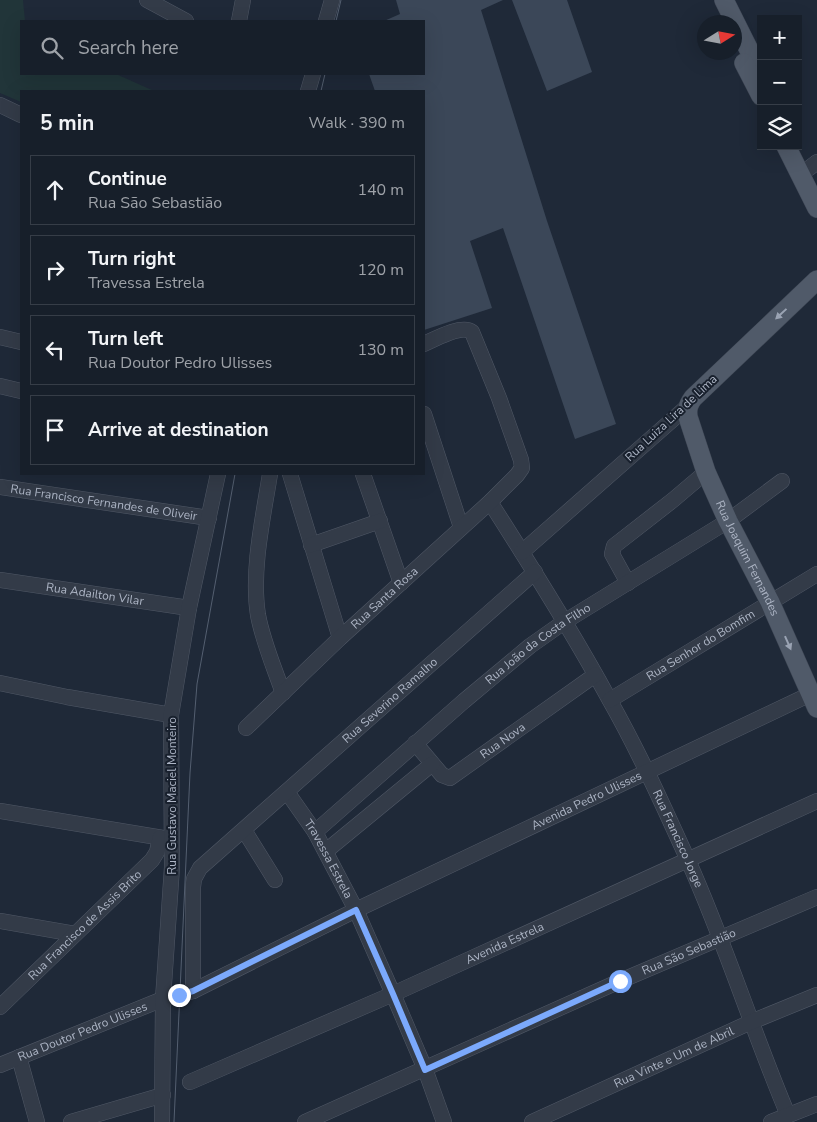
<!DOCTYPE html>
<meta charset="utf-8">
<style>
body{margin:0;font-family:"Nunito Sans",sans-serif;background:#242c36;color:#f1f3f6}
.controls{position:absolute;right:15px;top:15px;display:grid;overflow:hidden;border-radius:0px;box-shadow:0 5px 20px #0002}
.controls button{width:45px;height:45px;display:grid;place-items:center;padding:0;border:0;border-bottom:1px solid #363d47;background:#171f2a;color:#f1f3f6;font:25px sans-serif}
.compass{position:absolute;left:697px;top:15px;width:45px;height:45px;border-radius:50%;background:#171f2a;box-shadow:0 5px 20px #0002;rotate:79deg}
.stop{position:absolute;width:15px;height:15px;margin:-11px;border:4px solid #7ba9fc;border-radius:50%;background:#fff}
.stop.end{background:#7ba9fc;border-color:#fff;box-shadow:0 1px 5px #0008}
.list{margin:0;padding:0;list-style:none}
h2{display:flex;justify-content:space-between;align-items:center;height:65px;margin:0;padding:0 20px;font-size:21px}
h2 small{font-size:16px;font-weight:400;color:#9ea2a8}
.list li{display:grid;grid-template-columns:32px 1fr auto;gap:15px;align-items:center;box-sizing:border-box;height:70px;margin:0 10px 10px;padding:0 10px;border:1px solid #363d47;border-radius:0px}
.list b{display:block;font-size:19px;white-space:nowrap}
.list p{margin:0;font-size:16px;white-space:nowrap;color:#9ea2a8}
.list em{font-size:16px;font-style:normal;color:#9ea2a8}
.icon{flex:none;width:28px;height:28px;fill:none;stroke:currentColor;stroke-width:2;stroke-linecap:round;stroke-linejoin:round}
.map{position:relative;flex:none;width:817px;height:1122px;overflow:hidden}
.search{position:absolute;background:#171f2a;box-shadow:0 5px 20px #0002;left:20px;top:20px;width:405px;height:55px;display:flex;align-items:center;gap:12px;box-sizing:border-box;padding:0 18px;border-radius:0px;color:#9ea2a8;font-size:19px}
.panel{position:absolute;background:#171f2a;box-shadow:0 5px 20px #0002;left:20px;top:90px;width:405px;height:385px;border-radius:0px}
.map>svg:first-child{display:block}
</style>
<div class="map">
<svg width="817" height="1122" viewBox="0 0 817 1122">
<rect width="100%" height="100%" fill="#1f2938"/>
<path fill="#213539" d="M 0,0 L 23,0 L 25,21 L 21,21 L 21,74 L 116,74 L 154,91 L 21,91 L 21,102 L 0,93 Z"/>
<path fill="#3b4758" d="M 396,0 L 503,0 L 481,10 L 547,221 L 616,424 L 575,439 L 503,228 L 470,241 L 492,308 L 424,330 L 424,91 L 375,91 L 369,74 L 424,74 L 424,21 L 384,21 L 400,14 Z
M 512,0 L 567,0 L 592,72 L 547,91 Z"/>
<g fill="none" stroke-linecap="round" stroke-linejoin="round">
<defs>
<g id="minor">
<path d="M 147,0 L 186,21"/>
<path d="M 239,21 L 243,0"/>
<path d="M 326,21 L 332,0"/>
<path d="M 308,91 L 313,74"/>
<path d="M 0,105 L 21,115"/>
<path d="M 808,169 L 817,162"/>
<path d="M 0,337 L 21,342"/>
<path d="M 0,386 L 21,391"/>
<path d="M 424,414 L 461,527"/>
<path d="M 270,474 C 263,518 251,571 258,615 C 263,642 274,667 283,693"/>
<path d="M 290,474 L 340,638"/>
<path d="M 363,474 L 401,583"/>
<path id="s1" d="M 0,487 L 209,518"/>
<path id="s2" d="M 490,502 C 531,566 572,631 609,699 C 638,750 663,805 687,858 C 725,942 752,1030 788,1115"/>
<path d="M 311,545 L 380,521"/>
<path d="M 522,552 L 688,406"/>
<path id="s3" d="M 0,580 L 189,608"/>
<path d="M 628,583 L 612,554 L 614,546 L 673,500 L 706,472"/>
<path d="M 0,683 L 67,697 L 171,715"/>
<path id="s4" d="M 610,700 L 817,574"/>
<path id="s5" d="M 246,728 L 340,638 L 490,502 L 517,475 L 522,468 L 521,460 L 499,398 L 472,332 C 462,324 435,339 424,344"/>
<path id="s6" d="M 415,743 L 442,775 L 450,778 L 595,675"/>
<path id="s7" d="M 287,792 L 315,832 L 356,910 L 393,994 L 425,1069 L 444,1122"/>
<path d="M 0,811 L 169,839"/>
<path d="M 244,830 L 275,880"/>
<path id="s8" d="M 315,832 L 464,701 L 530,646 L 564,622 L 728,521 L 782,481"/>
<path d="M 326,851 L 432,764"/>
<path d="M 0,921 L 75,934"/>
<path id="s9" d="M 193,991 L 193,887 L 194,879 L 200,868 L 535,572"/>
<path id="s10" d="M 0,1007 L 152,860 L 157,852 L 160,838"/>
<path d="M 19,1057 L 37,1122"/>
<path id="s11" d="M 0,1065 L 163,999 L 193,991 L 356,910 L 817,691"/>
<path id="s12" d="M 190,1082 L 393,994 L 817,801"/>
<path d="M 71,1122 L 163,1095"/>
<path d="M 162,1122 L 163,999 L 172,867 L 171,715 L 189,608 L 218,474"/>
<path id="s13" d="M 305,1122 L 620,981 L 817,897"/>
<path id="s14" d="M 532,1122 L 751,1022 L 817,995"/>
<path d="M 771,1122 L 817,1104"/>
</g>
<g id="major">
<path d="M 724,0 L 761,74"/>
<path d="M 744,63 L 761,96"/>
<path d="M 786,146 L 817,208"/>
<path id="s15" d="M 817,280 L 693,398 C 688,405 687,409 688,417 L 706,472 L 728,521 L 770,602 L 817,708"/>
</g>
</defs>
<use href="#minor" stroke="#505866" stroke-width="16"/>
<use href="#major" stroke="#3c4452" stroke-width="20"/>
<use href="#minor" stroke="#333b48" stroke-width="15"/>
<use href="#major" stroke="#505a69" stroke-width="19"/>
<path stroke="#545f70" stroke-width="1" d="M 336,21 L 341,0
M 321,91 L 325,74
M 174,1122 L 190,773 L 197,684 L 235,474"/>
</g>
<defs><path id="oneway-solid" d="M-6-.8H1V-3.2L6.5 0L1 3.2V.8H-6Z" transform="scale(1.25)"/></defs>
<g fill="#9aa3b3">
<use href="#oneway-solid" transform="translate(781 314) rotate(137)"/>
<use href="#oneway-solid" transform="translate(788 643) rotate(66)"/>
</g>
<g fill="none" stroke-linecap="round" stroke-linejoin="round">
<path stroke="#7ba9fc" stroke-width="6" d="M 179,995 L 193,991 L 356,910 L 393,994 L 425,1070 L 620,981"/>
</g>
<g text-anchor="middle" stroke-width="4" stroke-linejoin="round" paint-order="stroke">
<g font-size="12" fill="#adb5c5" stroke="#18202d">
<text transform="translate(671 418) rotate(-43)" y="4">Rua Luiza Lira de Lima</text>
<text dy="4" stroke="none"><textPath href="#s1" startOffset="105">Rua Francisco Fernandes de Oliveir</textPath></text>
<text dy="4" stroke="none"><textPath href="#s15" startOffset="345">Rua Joaquim Fernandes</textPath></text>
<text dy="4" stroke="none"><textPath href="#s3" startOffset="96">Rua Adailton Vilar</textPath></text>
<text dy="4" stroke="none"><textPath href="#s5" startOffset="190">Rua Santa Rosa</textPath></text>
<text dy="4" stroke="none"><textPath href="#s8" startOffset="292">Rua João da Costa Filho</textPath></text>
<text dy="4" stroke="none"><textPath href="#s4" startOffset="106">Rua Senhor do Bomfim</textPath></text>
<text dy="4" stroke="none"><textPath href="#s9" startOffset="378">Rua Severino Ramalho</textPath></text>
<text dy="4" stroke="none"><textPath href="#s6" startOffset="115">Rua Nova</textPath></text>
<text transform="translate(172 796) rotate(-90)" y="4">Rua Gustavo Maciel Monteiro</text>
<text dy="4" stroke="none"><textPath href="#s11" startOffset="644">Avenida Pedro Ulisses</textPath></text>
<text dy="4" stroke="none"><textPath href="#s2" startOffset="386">Rua Francisco Jorge</textPath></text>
<text dy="4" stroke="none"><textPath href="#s7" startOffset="79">Travessa Estrela</textPath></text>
<text dy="4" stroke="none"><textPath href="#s10" startOffset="118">Rua Francisco de Assis Brito</textPath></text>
<text dy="4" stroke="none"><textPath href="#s12" startOffset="344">Avenida Estrela</textPath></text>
<text dy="4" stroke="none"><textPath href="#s13" startOffset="420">Rua São Sebastião</textPath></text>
<text dy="4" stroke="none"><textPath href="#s11" startOffset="89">Rua Doutor Pedro Ulisses</textPath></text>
<text dy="4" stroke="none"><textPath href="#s14" startOffset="156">Rua Vinte e Um de Abril</textPath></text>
</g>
</g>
</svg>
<div class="controls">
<button>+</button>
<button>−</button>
<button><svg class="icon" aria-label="layers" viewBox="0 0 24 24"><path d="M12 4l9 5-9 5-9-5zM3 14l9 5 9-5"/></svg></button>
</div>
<svg class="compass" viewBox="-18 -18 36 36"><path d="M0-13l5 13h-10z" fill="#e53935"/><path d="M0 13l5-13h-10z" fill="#9ea2a8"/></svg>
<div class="stop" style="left:620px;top:981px"></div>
<div class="stop end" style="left:179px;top:995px"></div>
<div class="search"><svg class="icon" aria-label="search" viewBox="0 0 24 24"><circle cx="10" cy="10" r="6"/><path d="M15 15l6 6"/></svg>Search here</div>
<section class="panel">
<h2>5 min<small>Walk · 390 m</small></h2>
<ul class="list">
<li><svg class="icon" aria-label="ahead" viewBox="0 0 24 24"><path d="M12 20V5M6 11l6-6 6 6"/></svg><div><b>Continue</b><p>Rua São Sebastião</p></div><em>140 m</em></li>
<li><svg class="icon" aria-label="right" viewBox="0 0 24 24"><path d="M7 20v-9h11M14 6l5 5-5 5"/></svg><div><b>Turn right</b><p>Travessa Estrela</p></div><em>120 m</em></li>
<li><svg class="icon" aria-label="left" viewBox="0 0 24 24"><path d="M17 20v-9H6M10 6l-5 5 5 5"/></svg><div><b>Turn left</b><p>Rua Doutor Pedro Ulisses</p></div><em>130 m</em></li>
<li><svg class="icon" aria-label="arrive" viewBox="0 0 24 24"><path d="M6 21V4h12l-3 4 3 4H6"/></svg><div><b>Arrive at destination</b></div></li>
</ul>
</section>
</div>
